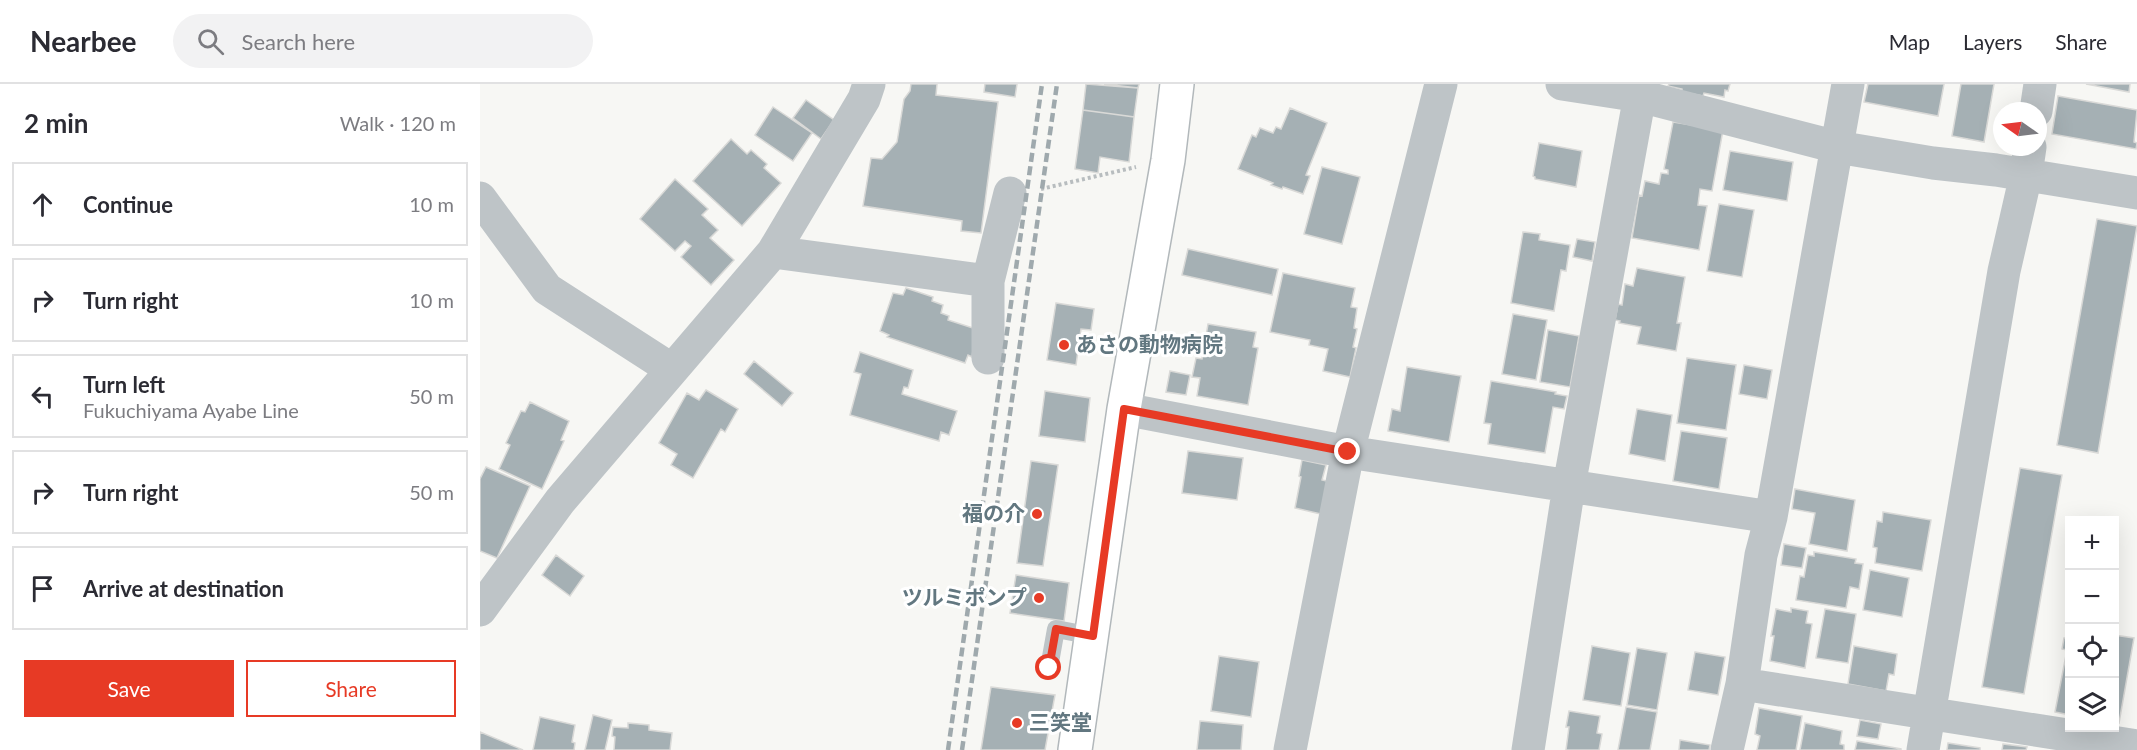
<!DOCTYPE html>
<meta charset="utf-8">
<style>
body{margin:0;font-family:Lato,"Noto Sans JP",sans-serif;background:#f2f2f3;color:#2b2b33}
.controls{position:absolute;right:18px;bottom:18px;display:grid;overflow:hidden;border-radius:0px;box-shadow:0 6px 24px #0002}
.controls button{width:54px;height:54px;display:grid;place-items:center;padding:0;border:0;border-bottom:2px solid #e1e1e2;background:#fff;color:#2b2b33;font:30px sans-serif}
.compass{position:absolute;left:1513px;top:18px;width:54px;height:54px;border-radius:50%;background:#fff;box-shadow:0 6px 24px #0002;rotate:284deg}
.stop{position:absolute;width:18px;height:18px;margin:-14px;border:4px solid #e73a25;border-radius:50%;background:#fff}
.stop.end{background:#e73a25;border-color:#fff;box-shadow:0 2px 6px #0008}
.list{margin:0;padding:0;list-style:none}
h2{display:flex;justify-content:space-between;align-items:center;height:78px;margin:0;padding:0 24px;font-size:26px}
h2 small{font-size:20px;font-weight:400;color:#7c7c81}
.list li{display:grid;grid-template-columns:39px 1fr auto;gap:18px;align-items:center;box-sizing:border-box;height:84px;margin:0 12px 12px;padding:0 12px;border:2px solid #e1e1e2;border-radius:0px}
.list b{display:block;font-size:22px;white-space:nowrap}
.list p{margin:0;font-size:20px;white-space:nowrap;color:#7c7c81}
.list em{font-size:20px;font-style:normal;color:#7c7c81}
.actions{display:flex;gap:12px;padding:18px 24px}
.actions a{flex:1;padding:14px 0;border:2px solid #e73a25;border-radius:0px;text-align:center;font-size:21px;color:#e73a25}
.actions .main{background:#e73a25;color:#fff}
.icon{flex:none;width:33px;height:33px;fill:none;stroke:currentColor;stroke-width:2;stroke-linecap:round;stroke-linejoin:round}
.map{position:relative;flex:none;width:1657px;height:666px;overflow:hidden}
header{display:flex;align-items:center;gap:36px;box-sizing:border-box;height:84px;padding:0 30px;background:#fff;border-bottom:2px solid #e1e1e2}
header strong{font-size:28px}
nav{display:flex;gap:33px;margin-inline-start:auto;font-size:21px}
.search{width:420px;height:54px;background:#f2f2f3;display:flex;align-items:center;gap:15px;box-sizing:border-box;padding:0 21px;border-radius:33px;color:#7c7c81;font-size:22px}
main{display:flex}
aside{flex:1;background:#fff}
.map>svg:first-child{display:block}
</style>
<header>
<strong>Nearbee</strong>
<div class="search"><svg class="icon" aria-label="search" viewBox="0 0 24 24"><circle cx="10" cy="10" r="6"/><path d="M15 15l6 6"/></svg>Search here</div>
<nav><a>Map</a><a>Layers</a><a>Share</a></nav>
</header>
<main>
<aside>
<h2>2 min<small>Walk · 120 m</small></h2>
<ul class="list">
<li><svg class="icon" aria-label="ahead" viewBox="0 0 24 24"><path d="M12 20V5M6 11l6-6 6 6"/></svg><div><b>Continue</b></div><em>10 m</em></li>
<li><svg class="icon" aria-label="right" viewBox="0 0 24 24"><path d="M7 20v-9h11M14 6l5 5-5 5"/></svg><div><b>Turn right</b></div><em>10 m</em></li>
<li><svg class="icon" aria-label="left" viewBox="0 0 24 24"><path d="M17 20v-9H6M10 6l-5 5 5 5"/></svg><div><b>Turn left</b><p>Fukuchiyama Ayabe Line</p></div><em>50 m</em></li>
<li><svg class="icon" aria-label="right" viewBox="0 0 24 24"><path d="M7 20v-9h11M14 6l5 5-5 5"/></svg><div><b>Turn right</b></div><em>50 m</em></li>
<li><svg class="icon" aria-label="arrive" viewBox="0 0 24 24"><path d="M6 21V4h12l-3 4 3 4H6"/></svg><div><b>Arrive at destination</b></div></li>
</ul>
<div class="actions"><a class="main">Save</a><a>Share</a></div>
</aside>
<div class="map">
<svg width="1657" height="666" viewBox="0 0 1657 666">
<rect width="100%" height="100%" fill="#f7f7f4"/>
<path fill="#a5b0b4" stroke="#d9d9d7" stroke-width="1.5" d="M 431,0 L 457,0 L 456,11 L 518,18 L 501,149 L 481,147 L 482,137 L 383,122 L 391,74 L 402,75 L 417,58 L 424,15 L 430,7 Z
M 505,0 L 537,0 L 535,13 L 504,8 Z
M 606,0 L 658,4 L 654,33 L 603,26 Z
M 624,0 L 659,0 L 658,4 Z
M 1189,0 L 1250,0 L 1248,7 L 1245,6 L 1244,13 L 1224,9 L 1223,12 L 1202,8 L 1202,5 L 1188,2 Z
M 1388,0 L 1464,0 L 1458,32 L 1384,18 Z
M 1481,0 L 1514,0 L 1504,58 L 1472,52 Z
M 1606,0 L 1650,0 L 1649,8 Z
M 1578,12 L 1657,26 L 1654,58 L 1657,59 L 1656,65 L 1572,50 Z
M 326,16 L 354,36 L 341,55 L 313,34 Z
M 293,23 L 332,49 L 313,77 L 275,51 Z
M 810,24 L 847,39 L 826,91 L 830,92 L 823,110 L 803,103 L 802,105 L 791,101 L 793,99 L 758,85 L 772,51 L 776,53 L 780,44 L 793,49 L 796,43 L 801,45 Z
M 603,26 L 654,33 L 649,78 L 620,73 L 618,89 L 595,85 Z
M 1193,38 L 1243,46 L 1232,107 L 1220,105 L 1218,121 L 1227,122 L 1219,166 L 1152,154 L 1159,111 L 1162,112 L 1165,97 L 1179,100 L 1181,89 L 1188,90 L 1188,86 L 1184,85 Z
M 251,55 L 267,70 L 271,66 L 287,80 L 284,84 L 301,99 L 262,142 L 213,97 Z
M 1059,59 L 1102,67 L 1096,103 L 1055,95 L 1055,93 L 1053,92 Z
M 1250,67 L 1313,78 L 1307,117 L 1243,106 Z
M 842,83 L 880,93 L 862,160 L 824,150 Z
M 195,95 L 228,125 L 222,131 L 238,146 L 230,154 L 254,176 L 231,201 L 201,173 L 211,162 L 205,157 L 195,167 L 160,135 Z
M 1239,120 L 1274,126 L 1262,193 L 1227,187 Z
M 1617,135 L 1657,142 L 1618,369 L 1577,361 Z
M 1043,148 L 1060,150 L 1059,156 L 1090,161 L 1086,187 L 1081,186 L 1074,227 L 1031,219 Z
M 1097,155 L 1115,158 L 1112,177 L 1093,173 Z
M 708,165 L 798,185 L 792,211 L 702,191 Z
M 1157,184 L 1205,193 L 1197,239 L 1201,239 L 1196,267 L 1157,260 L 1161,243 L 1139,239 L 1140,237 L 1135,236 L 1138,220 L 1142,221 L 1145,200 L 1153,202 Z
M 803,189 L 875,204 L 871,223 L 877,224 L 874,244 L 877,245 L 873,263 L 876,264 L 870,293 L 843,287 L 848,265 L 829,261 L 830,256 L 790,248 Z
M 426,204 L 453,213 L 452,217 L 463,221 L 461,229 L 469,232 L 468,236 L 496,245 L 492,273 L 488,271 L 485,279 L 407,253 L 409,251 L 400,247 L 413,209 L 423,211 Z
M 576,219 L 614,225 L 611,246 L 601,245 L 596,281 L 567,276 Z
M 1033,230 L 1067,236 L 1056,296 L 1022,290 Z
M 728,240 L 776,248 L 773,263 L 778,264 L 768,321 L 717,312 L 720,294 L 712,293 L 716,274 L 722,275 Z
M 1068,246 L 1099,252 L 1090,303 L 1060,298 Z
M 380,268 L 433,286 L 428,304 L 424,303 L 422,310 L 477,327 L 469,351 L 461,348 L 459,357 L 370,331 L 381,290 L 374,288 Z
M 1207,274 L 1256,281 L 1246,346 L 1197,339 Z
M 274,277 L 313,309 L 302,322 L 264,290 Z
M 1264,281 L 1292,286 L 1287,315 L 1259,310 Z
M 927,283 L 981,292 L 969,358 L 908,347 L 912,325 L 920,327 Z
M 690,287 L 710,291 L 706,311 L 686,308 Z
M 1011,297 L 1076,308 L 1075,310 L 1087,312 L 1084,325 L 1073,323 L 1065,369 L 1008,360 L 1011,340 L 1004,339 Z
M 226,306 L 258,325 L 245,348 L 241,345 L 213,394 L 191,381 L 197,370 L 179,359 L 207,309 L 219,316 Z
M 565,307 L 610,314 L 605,358 L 559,352 Z
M 50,318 L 89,337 L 81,356 L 84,357 L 62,405 L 19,385 L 30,361 L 26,359 L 41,327 L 45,328 Z
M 1157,325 L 1192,331 L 1185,377 L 1149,370 Z
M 1201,347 L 1247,354 L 1239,405 L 1193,397 Z
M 708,367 L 763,374 L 757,416 L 702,409 Z
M 822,376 L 846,381 L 842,396 L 851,398 L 845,431 L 815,424 L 821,393 L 819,392 Z
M 551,377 L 578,381 L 563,482 L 537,479 Z
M 6,383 L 50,402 L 17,474 L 0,467 L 0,395 Z
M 1540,384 L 1582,391 L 1544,610 L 1502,603 Z
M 1315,405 L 1375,416 L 1367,467 L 1329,460 L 1335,429 L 1312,425 Z
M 1403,428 L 1451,436 L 1442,487 L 1395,479 L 1397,464 L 1393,463 L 1397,437 L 1402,438 Z
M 1304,460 L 1326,464 L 1322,484 L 1301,481 Z
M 1334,468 L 1376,475 L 1375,479 L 1383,480 L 1379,505 L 1370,503 L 1366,524 L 1316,516 L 1320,492 L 1324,493 L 1328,471 L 1334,472 Z
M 76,471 L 104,492 L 90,512 L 62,491 Z
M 1390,486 L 1429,494 L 1422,533 L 1383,526 Z
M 536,491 L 589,499 L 584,537 L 530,529 Z
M 1311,524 L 1328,527 L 1326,539 L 1332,540 L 1325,584 L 1290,577 L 1294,552 L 1291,552 L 1296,525 L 1311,528 Z
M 1345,525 L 1376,530 L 1368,579 L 1336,574 Z
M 1590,546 L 1590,631 L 1575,628 L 1587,566 L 1582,565 L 1584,554 L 1588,554 Z
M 1634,551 L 1654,554 L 1639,639 L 1634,638 Z
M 1112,562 L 1150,569 L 1141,622 L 1103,616 Z
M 1374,562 L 1417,570 L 1414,591 L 1409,590 L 1406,607 L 1368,600 Z
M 1157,564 L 1187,569 L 1177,626 L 1147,621 Z
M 1215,568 L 1245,573 L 1238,611 L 1208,606 Z
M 739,572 L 779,578 L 771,633 L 731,627 Z
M 511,603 L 575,611 L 565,666 L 501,666 Z
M 1146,623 L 1177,628 L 1170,666 L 1138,666 Z
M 1279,624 L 1322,632 L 1316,666 L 1277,666 L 1280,652 L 1275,650 Z
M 1089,627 L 1120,632 L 1117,649 L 1122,650 L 1119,666 L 1086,666 L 1089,643 L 1086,643 Z
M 113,631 L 132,636 L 125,666 L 105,666 Z
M 60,633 L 95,641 L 92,658 L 95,659 L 94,666 L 53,666 Z
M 1380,636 L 1401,640 L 1398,655 L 1377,652 Z
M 720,637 L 763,641 L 761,666 L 717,666 Z
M 148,639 L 169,641 L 169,646 L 192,649 L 190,666 L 134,666 L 135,653 L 132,652 L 133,643 L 148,644 Z
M 1325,639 L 1362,647 L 1360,660 L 1364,661 L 1364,666 L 1320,666 Z
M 0,648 L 43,666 L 0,666 Z
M 1200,656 L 1230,661 L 1229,666 L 1199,666 Z
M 1377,657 L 1421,665 L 1421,666 L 1375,666 Z
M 1468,659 L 1500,664 L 1500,666 L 1467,666 Z
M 1523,660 L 1547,663 L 1546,666 L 1522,666 Z"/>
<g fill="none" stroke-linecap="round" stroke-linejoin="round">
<defs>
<path id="primary" d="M 595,666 L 644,325 L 688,76 L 697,0"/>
</defs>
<use href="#primary" stroke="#b2b8bb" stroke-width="36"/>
<path stroke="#b8bdbf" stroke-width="4" stroke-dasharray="3 3" stroke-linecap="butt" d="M 561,105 L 656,83"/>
<path stroke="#bec4c7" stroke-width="18" d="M 569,584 L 576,545 L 613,552"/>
<path stroke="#bec4c7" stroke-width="33" d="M 1082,0 L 1160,12 L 1357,63 L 1453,79 L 1516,86 L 1657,109
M 1556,27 L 1560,0
M 0,114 L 67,205 L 191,285
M 293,168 L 508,197
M 508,274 L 508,197 L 530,109
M 644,325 L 868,368 L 1291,433
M 0,526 L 80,417 L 293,168 L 384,15 L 389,0
M 1262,600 L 1657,662
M 810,666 L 868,368 L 961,0
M 1048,666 L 1089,402 L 1162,0
M 1247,666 L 1262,600 L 1281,471 L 1291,433 L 1368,0
M 1443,666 L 1524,187 L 1546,91 L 1550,63"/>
<use href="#primary" stroke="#fff" stroke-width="33"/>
<path stroke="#9fa9ad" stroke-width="4.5" stroke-dasharray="9 4.5" stroke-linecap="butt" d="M 468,666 L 562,0
M 482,666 L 577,0"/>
</g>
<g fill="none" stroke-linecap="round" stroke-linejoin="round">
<path stroke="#e73a25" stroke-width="8" d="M 569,584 L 576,545 L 613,552 L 644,325 L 868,368"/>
</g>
<g fill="#e73a25" stroke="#fff" stroke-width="2">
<circle cx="584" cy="261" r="6"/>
<circle cx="557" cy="430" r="6"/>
<circle cx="559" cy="514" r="6"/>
<circle cx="537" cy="639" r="6"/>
</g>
<g text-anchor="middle" stroke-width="6" stroke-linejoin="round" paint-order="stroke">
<g font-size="21" font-weight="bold" fill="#627780" stroke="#fff" text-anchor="start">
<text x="596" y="268">あさの動物病院</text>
<text x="545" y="437" text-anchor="end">福の介</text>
<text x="547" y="521" text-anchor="end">ツルミポンプ</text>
<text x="549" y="646">三笑堂</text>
</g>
</g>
</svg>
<div class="controls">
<button>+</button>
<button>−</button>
<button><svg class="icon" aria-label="locate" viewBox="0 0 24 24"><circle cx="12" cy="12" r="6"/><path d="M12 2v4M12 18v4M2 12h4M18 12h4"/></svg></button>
<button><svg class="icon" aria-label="layers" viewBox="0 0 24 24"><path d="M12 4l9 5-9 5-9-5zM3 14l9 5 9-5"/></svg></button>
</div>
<svg class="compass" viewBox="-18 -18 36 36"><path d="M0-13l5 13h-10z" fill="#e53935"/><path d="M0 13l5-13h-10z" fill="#7c7c81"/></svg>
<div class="stop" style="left:569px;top:584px"></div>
<div class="stop end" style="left:868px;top:368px"></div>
</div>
</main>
